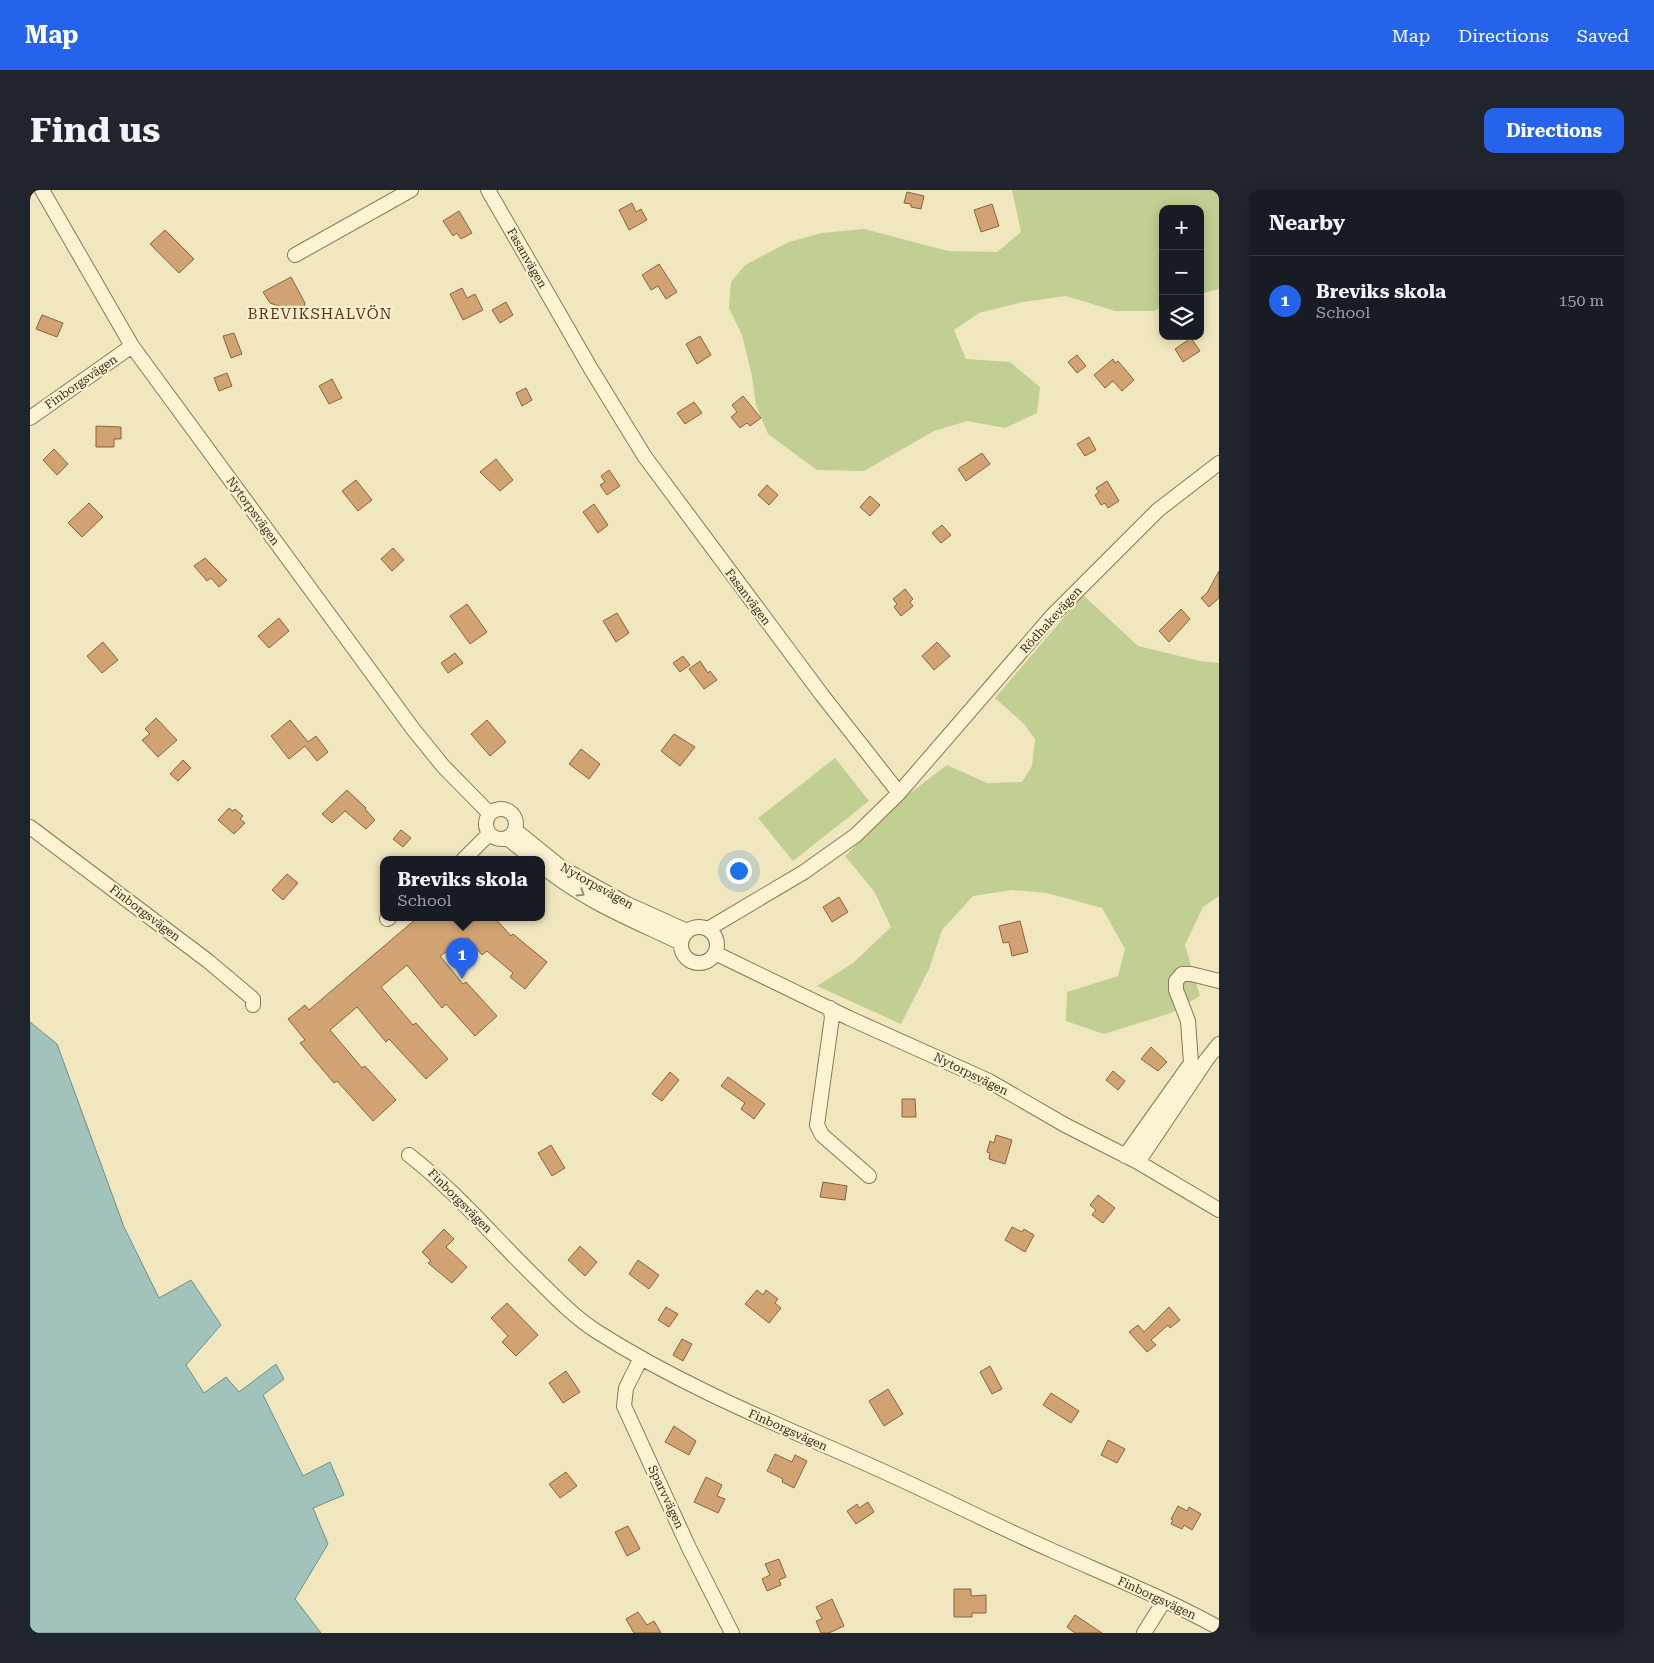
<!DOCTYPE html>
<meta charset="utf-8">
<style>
body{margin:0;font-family:"Roboto Serif",serif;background:#20242c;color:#f1f3f6}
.controls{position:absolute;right:15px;top:15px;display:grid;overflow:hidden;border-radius:10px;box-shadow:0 2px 12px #0003}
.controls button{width:45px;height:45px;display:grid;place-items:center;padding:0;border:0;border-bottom:1px solid #363941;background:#171b24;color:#f1f3f6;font:25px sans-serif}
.you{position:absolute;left:708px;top:680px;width:18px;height:18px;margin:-12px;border:4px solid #fff;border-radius:50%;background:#1a73e8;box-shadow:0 0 0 8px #1a73e833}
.badge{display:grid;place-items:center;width:32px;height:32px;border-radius:50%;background:#2563eb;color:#fff;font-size:16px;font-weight:700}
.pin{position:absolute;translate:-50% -41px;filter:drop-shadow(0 1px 2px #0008)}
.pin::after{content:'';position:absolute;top:26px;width:18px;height:15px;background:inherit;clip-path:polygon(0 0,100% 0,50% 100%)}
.popup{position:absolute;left:350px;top:666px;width:165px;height:65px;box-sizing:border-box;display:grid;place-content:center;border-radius:10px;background:#171b24;filter:drop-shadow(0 1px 4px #0005);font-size:16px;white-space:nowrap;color:#9ea1a6}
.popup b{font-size:19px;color:#f1f3f6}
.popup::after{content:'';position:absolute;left:50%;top:100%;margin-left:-10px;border:10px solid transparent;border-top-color:#171b24}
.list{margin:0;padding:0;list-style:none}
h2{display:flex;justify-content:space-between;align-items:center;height:65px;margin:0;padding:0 20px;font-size:21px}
h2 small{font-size:16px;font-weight:400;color:#9ea1a6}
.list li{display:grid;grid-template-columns:32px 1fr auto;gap:15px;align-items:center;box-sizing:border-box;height:90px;padding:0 20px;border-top:1px solid #363941}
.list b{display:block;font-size:19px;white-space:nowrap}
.list p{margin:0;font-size:16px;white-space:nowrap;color:#9ea1a6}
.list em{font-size:16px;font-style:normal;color:#9ea1a6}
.icon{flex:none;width:28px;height:28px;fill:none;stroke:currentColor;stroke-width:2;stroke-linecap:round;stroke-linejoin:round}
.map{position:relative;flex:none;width:1189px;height:1443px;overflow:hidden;border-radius:10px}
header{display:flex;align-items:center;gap:30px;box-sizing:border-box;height:70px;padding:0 25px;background:#2563eb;color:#fff}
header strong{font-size:24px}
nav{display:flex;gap:28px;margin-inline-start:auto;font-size:18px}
.intro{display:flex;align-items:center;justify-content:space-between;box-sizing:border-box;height:120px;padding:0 30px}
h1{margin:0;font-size:35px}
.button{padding:12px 22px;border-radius:10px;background:#2563eb;color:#fff;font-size:18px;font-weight:700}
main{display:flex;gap:30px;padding:0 30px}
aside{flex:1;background:#171b24;border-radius:10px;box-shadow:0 2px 12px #0003}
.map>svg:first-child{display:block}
</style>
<header>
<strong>Map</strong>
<nav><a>Map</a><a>Directions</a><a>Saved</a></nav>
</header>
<div class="intro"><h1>Find us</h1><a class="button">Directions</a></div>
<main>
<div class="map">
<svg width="1189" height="1443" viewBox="0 0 1189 1443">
<rect width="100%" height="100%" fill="#f1e7bf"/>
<path fill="#c2cf92" d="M 982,0 L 1189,0 L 1189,99 L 1170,104 L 1170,19 L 1133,19 L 1133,116 L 1124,121 L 1085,121 L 1036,106 L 993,112 L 949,123 L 924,140 L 936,169 L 980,172 L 1010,197 L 1007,223 L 975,238 L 937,231 L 904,241 L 834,281 L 787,280 L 738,244 L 726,215 L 722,186 L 712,145 L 699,118 L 701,92 L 715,75 L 759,52 L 792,43 L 834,39 L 918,61 L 967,62 L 991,42 Z
M 1053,405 L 1108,456 L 1170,471 L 1189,473 L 1189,706 L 1173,717 L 1155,755 L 1170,806 L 1141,823 L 1074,844 L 1036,831 L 1037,802 L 1088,786 L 1095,759 L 1072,718 L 1017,703 L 982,700 L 943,706 L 912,740 L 899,779 L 871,834 L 787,796 L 823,773 L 861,737 L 844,701 L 815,666 L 872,609 L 917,575 L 957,593 L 992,592 L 1002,576 L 1005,549 L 994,534 L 965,508 Z
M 805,568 L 839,611 L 763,671 L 728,628 Z"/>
<path fill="#a2c2bc" stroke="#69918b" d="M 0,832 L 27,854 L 94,1037 L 129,1108 L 161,1090 L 191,1135 L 156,1175 L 174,1203 L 196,1187 L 209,1202 L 246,1174 L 254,1189 L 233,1205 L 273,1286 L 300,1272 L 314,1305 L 283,1318 L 298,1354 L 265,1409 L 291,1443 L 0,1443 Z"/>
<path fill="#d2a372" stroke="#8b633a" d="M 877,2 L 894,6 L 891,19 L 881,17 L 881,14 L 874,13 Z
M 602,13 L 606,22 L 611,19 L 617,30 L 599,40 L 589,20 Z
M 962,14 L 969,36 L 951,42 L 944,20 Z
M 429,21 L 442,43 L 431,49 L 427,43 L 423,46 L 413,31 Z
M 135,40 L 164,69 L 149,83 L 120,54 Z
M 629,74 L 647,102 L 636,109 L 628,96 L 621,100 L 612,85 Z
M 261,87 L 275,113 L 274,118 L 265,122 L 240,113 L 233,102 Z
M 432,98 L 437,108 L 445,104 L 453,120 L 433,130 L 420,104 Z
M 476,112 L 483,125 L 470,133 L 462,120 Z
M 12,125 L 33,133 L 27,147 L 6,139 Z
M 204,143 L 212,164 L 201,168 L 193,146 Z
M 670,146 L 681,165 L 667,174 L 656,154 Z
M 1161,148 L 1170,161 L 1153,172 L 1145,159 Z
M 1047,165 L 1056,176 L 1047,183 L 1038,172 Z
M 1083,169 L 1085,173 L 1088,171 L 1104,190 L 1092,201 L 1083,191 L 1075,198 L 1064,185 Z
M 197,183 L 202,196 L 189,201 L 184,188 Z
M 302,189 L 312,208 L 299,214 L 289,196 Z
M 496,198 L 502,210 L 492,216 L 486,203 Z
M 713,206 L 731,228 L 720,236 L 717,233 L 710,238 L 701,227 L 707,222 L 702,215 Z
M 664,212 L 672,223 L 655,234 L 647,223 Z
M 66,236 L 91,237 L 91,249 L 84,249 L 84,257 L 66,257 Z
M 1059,247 L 1066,260 L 1055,266 L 1047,254 Z
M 24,259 L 38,274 L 27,285 L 13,270 Z
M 952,263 L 960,274 L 936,291 L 928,279 Z
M 466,269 L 483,290 L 470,301 L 450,282 Z
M 579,280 L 590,296 L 577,305 L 570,295 L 575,292 L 571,286 Z
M 326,290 L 342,310 L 328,321 L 312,301 Z
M 1077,291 L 1089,311 L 1078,318 L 1075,313 L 1071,315 L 1065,305 L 1069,302 L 1066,298 Z
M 737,295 L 748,305 L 739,315 L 728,305 Z
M 840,306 L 850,315 L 840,326 L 830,317 Z
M 59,313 L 73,327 L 52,347 L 38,333 Z
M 564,314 L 578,335 L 568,343 L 553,322 Z
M 912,335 L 921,345 L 911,353 L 902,343 Z
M 363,358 L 374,370 L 362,381 L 351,369 Z
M 175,368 L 197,390 L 189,397 L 181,388 L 177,391 L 164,376 Z
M 1189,381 L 1189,408 L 1179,417 L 1171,408 L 1177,403 Z
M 875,399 L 883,409 L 880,412 L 883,416 L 871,426 L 864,417 L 867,414 L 863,409 Z
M 437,414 L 457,442 L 440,454 L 420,426 Z
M 1151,419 L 1160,429 L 1139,452 L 1129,441 Z
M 587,423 L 599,443 L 586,452 L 573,431 Z
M 249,428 L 259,441 L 239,458 L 228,446 Z
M 73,452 L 88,470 L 72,483 L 57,466 Z
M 907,452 L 920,466 L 904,480 L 892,466 Z
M 425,463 L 433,473 L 418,483 L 411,473 Z
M 653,466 L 660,475 L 650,482 L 643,473 Z
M 670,471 L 678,483 L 680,481 L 687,490 L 674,499 L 659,479 Z
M 126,528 L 147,550 L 128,567 L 112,550 L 120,544 L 115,539 Z
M 260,530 L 278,552 L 286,546 L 298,562 L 287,571 L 275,556 L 259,569 L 241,546 Z
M 457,530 L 476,552 L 460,566 L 441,544 Z
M 644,544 L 665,557 L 650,576 L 631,561 Z
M 551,559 L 570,574 L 559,589 L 539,574 Z
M 153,570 L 161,578 L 148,591 L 140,584 Z
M 317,600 L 336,618 L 335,619 L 345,630 L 336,639 L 315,621 L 302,633 L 292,624 Z
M 199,618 L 203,621 L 205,619 L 213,626 L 210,629 L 215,633 L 204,644 L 188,630 Z
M 371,640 L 381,648 L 373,657 L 363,649 Z
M 257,684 L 268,693 L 253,710 L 242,700 Z
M 809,707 L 818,722 L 802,732 L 793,717 Z
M 387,728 L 465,728 L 481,746 L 483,744 L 517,772 L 495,799 L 480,787 L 483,783 L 457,761 L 452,765 L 438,748 L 410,766 L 433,794 L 436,792 L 467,826 L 445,846 L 416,814 L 412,818 L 377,775 L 351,797 L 383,835 L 386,833 L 418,869 L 396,889 L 359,849 L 356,852 L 327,817 L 300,840 L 332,878 L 335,876 L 366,910 L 343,931 L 307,891 L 304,893 L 270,853 L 275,850 L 258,829 L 275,815 L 279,820 Z
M 990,731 L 998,762 L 982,766 L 979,752 L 973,753 L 969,736 Z
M 1121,857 L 1137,872 L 1128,881 L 1111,869 Z
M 1083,881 L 1095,891 L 1088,900 L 1076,890 Z
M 640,882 L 649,890 L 632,911 L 622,904 Z
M 698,887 L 735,914 L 724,929 L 711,919 L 715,913 L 691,896 Z
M 872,909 L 885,909 L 886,927 L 872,927 Z
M 966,945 L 982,950 L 975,974 L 959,969 L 960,963 L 957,962 L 960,951 L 964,953 Z
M 521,955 L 535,978 L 522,986 L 508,963 Z
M 793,992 L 817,996 L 815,1010 L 790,1007 Z
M 1068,1005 L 1085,1018 L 1073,1033 L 1062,1025 L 1066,1020 L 1060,1015 Z
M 982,1037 L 992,1042 L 994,1039 L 1004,1045 L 995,1062 L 975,1050 Z
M 414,1039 L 424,1049 L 416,1057 L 437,1077 L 422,1093 L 398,1073 L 401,1071 L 392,1062 Z
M 550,1056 L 567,1072 L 555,1086 L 538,1070 Z
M 608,1070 L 629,1085 L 619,1099 L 599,1084 Z
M 727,1100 L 733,1105 L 736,1100 L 748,1109 L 745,1113 L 751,1118 L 739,1133 L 715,1114 Z
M 477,1113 L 508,1145 L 486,1166 L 472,1152 L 478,1146 L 461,1128 Z
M 636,1117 L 648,1124 L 639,1137 L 628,1130 Z
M 1139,1117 L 1150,1130 L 1140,1138 L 1138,1135 L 1121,1150 L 1126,1155 L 1117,1162 L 1099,1142 L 1108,1135 L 1114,1142 Z
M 652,1149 L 662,1154 L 653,1171 L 643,1165 Z
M 960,1176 L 972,1199 L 962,1204 L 950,1182 Z
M 536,1181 L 550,1202 L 533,1213 L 519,1193 Z
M 858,1199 L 873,1224 L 854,1236 L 839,1211 Z
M 1021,1203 L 1049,1221 L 1041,1233 L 1013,1215 Z
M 644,1236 L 666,1251 L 659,1265 L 635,1252 Z
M 1078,1250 L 1095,1259 L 1087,1273 L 1071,1265 Z
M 745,1264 L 762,1272 L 765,1265 L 777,1271 L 764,1298 L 752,1292 L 753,1289 L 737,1281 Z
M 536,1282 L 547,1296 L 530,1308 L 519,1294 Z
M 676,1287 L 692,1295 L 687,1306 L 695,1309 L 688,1323 L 664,1312 Z
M 838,1312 L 844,1322 L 826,1334 L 817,1321 L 827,1314 L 829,1318 Z
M 1148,1316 L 1157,1321 L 1159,1317 L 1171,1324 L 1162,1340 L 1154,1335 L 1152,1339 L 1141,1334 L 1143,1330 L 1141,1329 Z
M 598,1336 L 610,1359 L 597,1366 L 585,1342 Z
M 749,1369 L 756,1387 L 749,1390 L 751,1395 L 737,1401 L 732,1389 L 740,1385 L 735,1374 Z
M 924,1399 L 941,1399 L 941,1406 L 956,1405 L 956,1423 L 942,1423 L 942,1427 L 924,1427 Z
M 802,1409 L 814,1436 L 799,1443 L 791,1443 L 786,1431 L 792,1429 L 786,1417 Z
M 608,1422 L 617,1435 L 624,1431 L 631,1443 L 604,1443 L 596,1429 Z
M 1045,1425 L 1072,1443 L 1045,1443 L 1037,1437 Z"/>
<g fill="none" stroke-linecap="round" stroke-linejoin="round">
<defs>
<path id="minor" d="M 12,0 L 102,156 L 383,539 L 413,576 L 460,624
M 458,0 L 561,179 L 615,267 L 792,505 L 869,603 L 826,645 L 774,682 L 678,739
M 265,65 L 381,0
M 0,228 L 102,156
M 869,603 L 1022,426 L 1128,320 L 1189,273
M456 634a15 15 0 1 1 30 0a15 15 0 1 1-30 0Z
M 0,637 L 178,771 L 223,809 L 223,815
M 485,640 L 532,678 L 597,714 L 657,741
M 477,648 L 505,670
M 433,670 L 459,644
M 511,675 C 552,710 603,730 651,753
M 357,729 L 359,728
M651 755a18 18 0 1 1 36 0a18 18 0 1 1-36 0Z
M 685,763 L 819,828 L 959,891 L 1035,935 L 1108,972 L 1189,1020
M 800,818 L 802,827 L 787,935 L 792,945 L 839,986
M 379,965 C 428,1003 467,1051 512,1094 C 529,1111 546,1128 566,1141 C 655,1198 752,1236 848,1279 C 906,1305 962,1334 1021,1360 C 1077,1385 1135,1408 1189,1438
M 1095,966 L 1161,873 L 1158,831 L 1146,800 L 1146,791 L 1152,784 L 1161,784 L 1189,791
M 1108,972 L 1177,869 L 1189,854
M 611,1168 L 596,1198 L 594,1216 L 659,1358 L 702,1443
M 1114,1443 L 1134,1411"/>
</defs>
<use href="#minor" stroke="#8a7756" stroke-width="16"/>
<use href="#minor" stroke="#fbf3d2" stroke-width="14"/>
</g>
<defs><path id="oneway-chevron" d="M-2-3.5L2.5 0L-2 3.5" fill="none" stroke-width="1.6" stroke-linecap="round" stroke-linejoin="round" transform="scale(1.25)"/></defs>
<use stroke="#9a9076" href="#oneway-chevron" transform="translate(551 703) rotate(32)"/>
<g text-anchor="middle" stroke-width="4.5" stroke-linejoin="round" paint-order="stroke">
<g font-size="12" fill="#392d1b" stroke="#f8f0cf">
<text transform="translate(497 68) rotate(60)" y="4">Fasanvägen</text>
<text transform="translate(51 192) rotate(-35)" y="4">Finborgsvägen</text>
<text transform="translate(223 321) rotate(54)" y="4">Nytorpsvägen</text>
<text transform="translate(718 407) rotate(53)" y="4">Fasanvägen</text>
<text transform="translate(1021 430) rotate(-48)" y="4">Rödhakevägen</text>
<text transform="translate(567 696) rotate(29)" y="4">Nytorpsvägen</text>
<text transform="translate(115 723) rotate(37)" y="4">Finborgsvägen</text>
<text transform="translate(941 884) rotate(26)" y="4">Nytorpsvägen</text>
<text transform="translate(430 1011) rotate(45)" y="4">Finborgsvägen</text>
<text transform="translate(758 1240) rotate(24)" y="4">Finborgsvägen</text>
<text transform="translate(636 1307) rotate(65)" y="4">Sparvvägen</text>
<text transform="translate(1127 1408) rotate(25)" y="4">Finborgsvägen</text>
</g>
<g font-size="15" letter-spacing="1" fill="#683118" stroke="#f8f0cf">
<text x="290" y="129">BREVIKSHALVÖN</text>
</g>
</g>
</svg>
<div class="controls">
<button>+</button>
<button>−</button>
<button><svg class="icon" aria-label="layers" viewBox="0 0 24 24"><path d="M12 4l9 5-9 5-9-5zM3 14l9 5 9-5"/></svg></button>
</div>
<div class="you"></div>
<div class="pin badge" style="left:432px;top:789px">1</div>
<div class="popup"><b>Breviks skola</b>School</div>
</div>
<aside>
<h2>Nearby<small></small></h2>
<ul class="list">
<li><span class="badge">1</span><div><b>Breviks skola</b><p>School</p></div><em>150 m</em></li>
</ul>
</aside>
</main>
